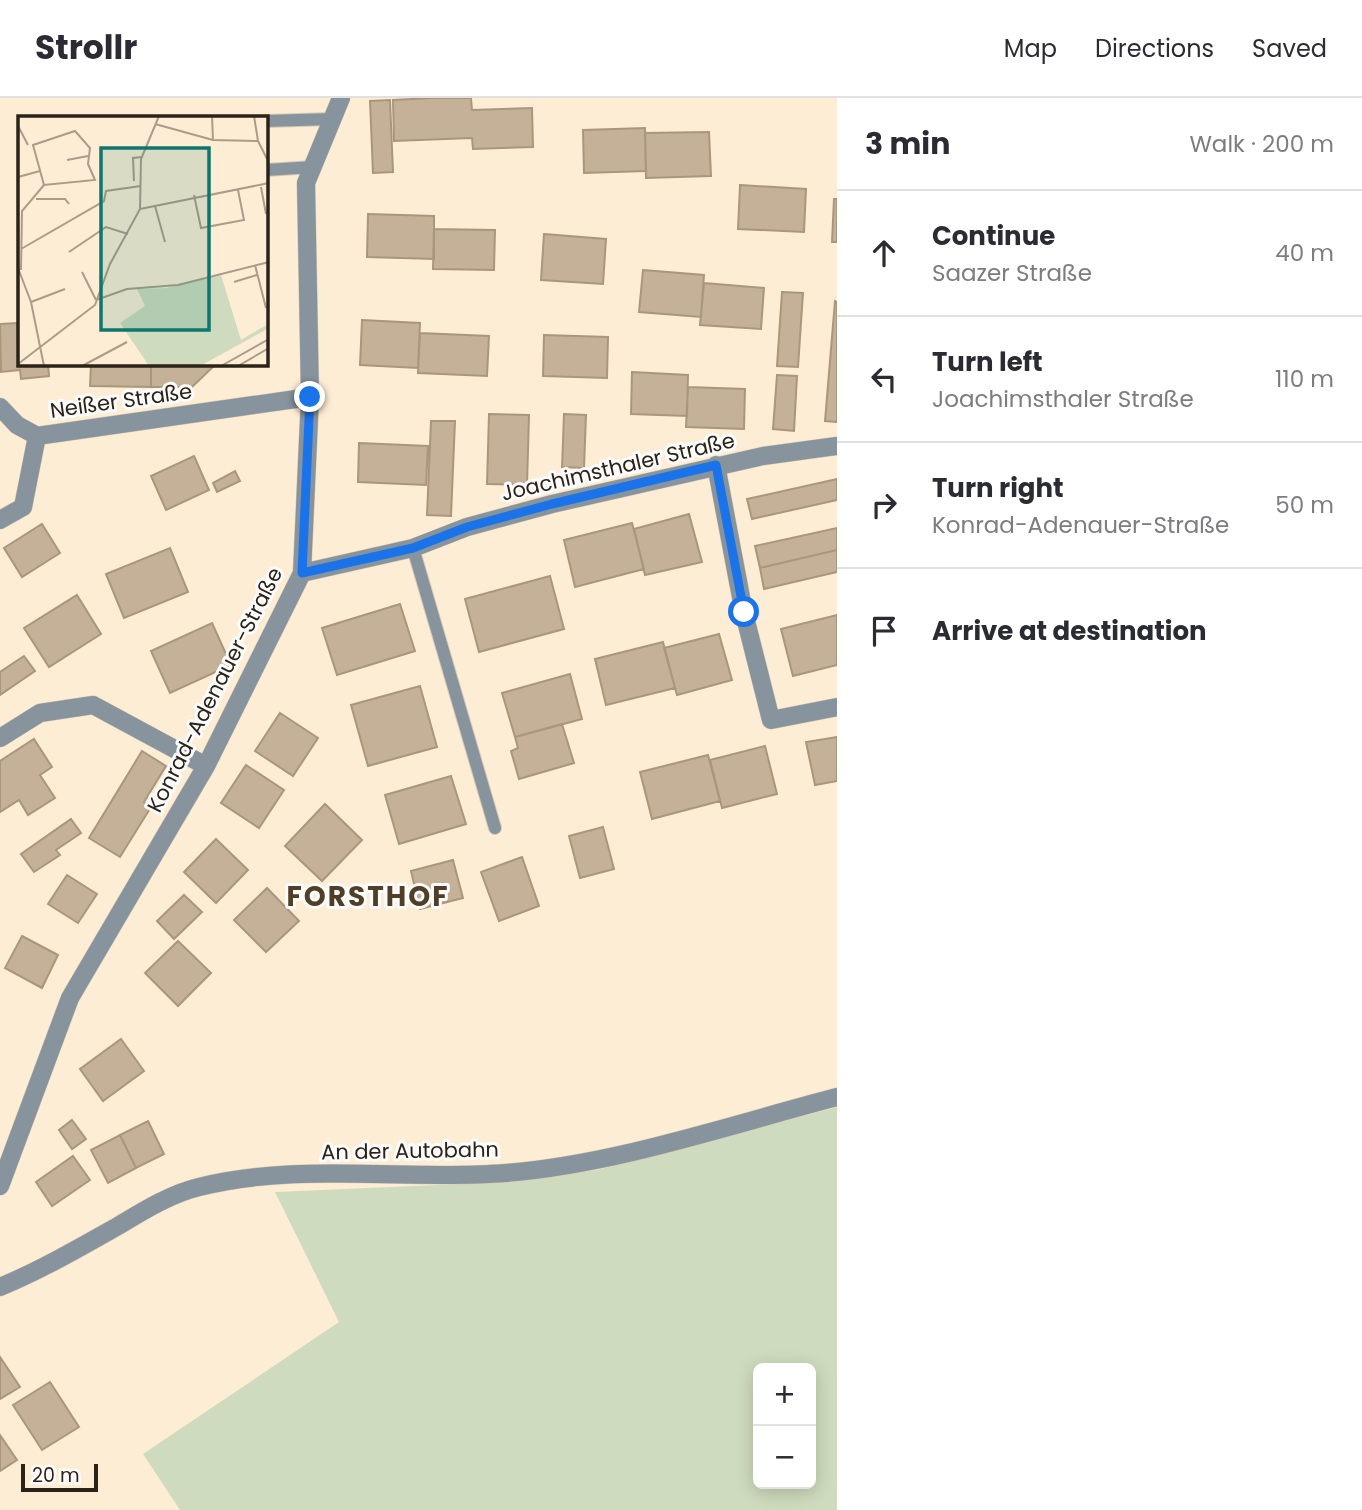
<!DOCTYPE html>
<meta charset="utf-8">
<style>
body{margin:0;font-family:Poppins,sans-serif;background:#f7f7f7;color:#2b2b33}
.controls{position:absolute;right:21px;bottom:21px;display:grid;overflow:hidden;border-radius:10px;box-shadow:0 4px 18px #0003}
.controls button{width:63px;height:63px;display:grid;place-items:center;padding:0;border:0;border-bottom:2px solid #e1e1e2;background:#fff;color:#2b2b33;font:35px sans-serif}
.scale{position:absolute;left:21px;bottom:18px;width:77px;box-sizing:border-box;padding-left:7px;border:4px solid #2b2318;border-top:0;font-size:19px;line-height:24px;white-space:nowrap;color:#2b2318;-webkit-text-stroke:5px #fcfcfc;paint-order:stroke}
.stop{position:absolute;width:21px;height:21px;margin:-16px;border:5px solid #1a73e8;border-radius:50%;background:#fff}
.stop.end{background:#1a73e8;border-color:#fff;box-shadow:0 2px 7px #0008}
.list{margin:0;padding:0;list-style:none}
h2{display:flex;justify-content:space-between;align-items:center;height:91px;margin:0;padding:0 28px;font-size:30px}
h2 small{font-size:23px;font-weight:400;color:#7c7c81}
.list li{display:grid;grid-template-columns:46px 1fr auto;gap:21px;align-items:center;box-sizing:border-box;height:126px;padding:0 28px;border-top:2px solid #e1e1e2}
.list b{display:block;font-size:26px;white-space:nowrap}
.list p{margin:0;font-size:23px;white-space:nowrap;color:#7c7c81}
.list em{font-size:23px;font-style:normal;color:#7c7c81}
.icon{flex:none;width:38px;height:38px;fill:none;stroke:currentColor;stroke-width:2;stroke-linecap:round;stroke-linejoin:round}
.map{position:relative;flex:none;width:837px;height:1412px;overflow:hidden}
header{display:flex;align-items:center;gap:42px;box-sizing:border-box;height:98px;padding:0 35px;background:#fff;border-bottom:2px solid #e1e1e2}
header strong{font-size:33px}
nav{display:flex;gap:38px;margin-inline-start:auto;font-size:24px}
main{display:flex}
aside{flex:1;background:#fff}
.map>svg:first-child{display:block}
</style>
<header>
<strong>Strollr</strong>
<nav><a>Map</a><a>Directions</a><a>Saved</a></nav>
</header>
<main>
<div class="map">
<svg width="837" height="1412" viewBox="0 0 837 1412">
<rect width="100%" height="100%" fill="#feedd5"/>
<path fill="#cfdbbe" fill-rule="evenodd" d="M 837,1009 L 837,1412 L 180,1412 L 143,1356 L 339,1224 L 275,1094 L 507,1084 L 597,1072 ZM 758,1270 L 811,1270 L 811,1386 L 758,1386 Z"/>
<path fill="#c5b197" stroke="#aa967b" stroke-width="2" d="M 432,0 L 471,0 L 472,12 L 532,10 L 533,49 L 473,51 L 472,40 L 394,43 L 393,2 Z
M 390,2 L 393,74 L 373,75 L 370,3 Z
M 645,30 L 646,73 L 584,75 L 583,32 Z
M 709,34 L 711,78 L 646,80 L 645,35 Z
M 740,87 L 806,91 L 804,134 L 738,131 Z
M 834,101 L 837,101 L 837,144 L 832,144 Z
M 368,116 L 434,118 L 434,161 L 367,159 Z
M 434,131 L 495,132 L 494,172 L 433,171 Z
M 544,136 L 606,141 L 603,186 L 541,182 Z
M 643,172 L 704,177 L 701,219 L 639,214 Z
M 704,185 L 764,190 L 761,231 L 700,227 Z
M 782,194 L 803,195 L 798,269 L 777,268 Z
M 835,203 L 837,204 L 837,324 L 825,323 Z
M 362,222 L 420,225 L 418,270 L 360,267 Z
M 17,225 L 19,266 L 48,266 L 49,278 L 21,281 L 20,272 L 1,274 L 0,226 Z
M 420,235 L 489,238 L 487,278 L 418,275 Z
M 544,237 L 608,239 L 607,280 L 543,278 Z
M 91,266 L 151,266 L 151,289 L 90,288 Z
M 151,266 L 216,266 L 192,289 L 151,289 Z
M 632,274 L 688,277 L 687,318 L 631,316 Z
M 777,277 L 797,278 L 794,333 L 773,331 Z
M 688,289 L 745,291 L 744,331 L 686,329 Z
M 489,316 L 529,317 L 527,387 L 487,386 Z
M 564,316 L 586,317 L 584,370 L 562,369 Z
M 431,323 L 455,323 L 451,418 L 427,417 Z
M 359,345 L 428,348 L 426,387 L 358,384 Z
M 194,358 L 209,392 L 166,412 L 151,378 Z
M 235,373 L 240,383 L 217,394 L 213,385 Z
M 837,381 L 837,402 L 752,421 L 747,401 Z
M 689,416 L 702,464 L 645,477 L 634,431 Z
M 632,425 L 644,471 L 575,489 L 564,442 Z
M 42,426 L 60,455 L 22,479 L 4,450 Z
M 837,430 L 837,452 L 760,470 L 755,448 Z
M 170,450 L 188,494 L 124,520 L 106,476 Z
M 837,452 L 837,474 L 764,491 L 760,470 Z
M 550,478 L 564,531 L 479,554 L 465,501 Z
M 77,497 L 101,536 L 49,569 L 24,530 Z
M 400,506 L 415,553 L 337,577 L 322,530 Z
M 837,517 L 837,567 L 793,578 L 781,531 Z
M 212,525 L 231,567 L 170,595 L 151,553 Z
M 719,536 L 732,582 L 677,597 L 664,550 Z
M 663,544 L 675,590 L 606,607 L 595,561 Z
M 24,558 L 35,573 L 0,597 L 0,574 Z
M 570,576 L 582,621 L 515,639 L 502,595 Z
M 420,588 L 437,649 L 368,668 L 351,607 Z
M 280,615 L 318,640 L 293,678 L 255,653 Z
M 562,626 L 574,665 L 519,681 L 511,653 L 518,650 L 515,639 Z
M 837,639 L 837,683 L 815,687 L 806,644 Z
M 34,641 L 52,669 L 40,677 L 55,700 L 28,717 L 19,702 L 0,714 L 0,663 Z
M 765,648 L 777,696 L 722,710 L 710,662 Z
M 142,653 L 166,668 L 144,704 L 151,709 L 120,759 L 89,740 Z
M 708,657 L 720,703 L 652,721 L 640,674 Z
M 246,667 L 284,692 L 259,730 L 221,705 Z
M 451,678 L 466,726 L 399,746 L 385,697 Z
M 325,706 L 362,742 L 322,783 L 285,748 Z
M 71,721 L 81,735 L 56,752 L 60,757 L 34,774 L 21,756 Z
M 603,729 L 614,771 L 580,780 L 569,738 Z
M 216,741 L 248,772 L 216,805 L 184,774 Z
M 522,759 L 539,808 L 499,823 L 481,774 Z
M 453,762 L 463,800 L 420,811 L 411,773 Z
M 67,777 L 97,796 L 78,825 L 48,806 Z
M 267,790 L 299,823 L 266,854 L 234,822 Z
M 184,797 L 202,814 L 174,841 L 157,823 Z
M 22,838 L 58,857 L 42,890 L 5,870 Z
M 178,843 L 211,875 L 178,908 L 145,875 Z
M 121,941 L 144,973 L 103,1003 L 80,971 Z
M 72,1022 L 86,1041 L 72,1051 L 59,1032 Z
M 148,1023 L 164,1056 L 136,1070 L 120,1037 Z
M 120,1037 L 136,1070 L 108,1085 L 91,1052 Z
M 73,1058 L 90,1082 L 52,1108 L 36,1084 Z
M 0,1259 L 20,1289 L 0,1301 Z
M 50,1284 L 79,1329 L 42,1352 L 13,1307 Z
M 0,1337 L 17,1362 L 0,1373 Z"/>
<g fill="none" stroke-linecap="round" stroke-linejoin="round">
<defs>
<path id="service" d="M 266,23 L 332,21
M 266,72 L 313,69
M 413,450 L 495,730"/>
<path id="minor" d="M 0,309 L 17,327 L 37,338
M 716,367 L 744,515 L 771,622 L 837,609
M 0,422 L 23,409 L 37,338 L 310,299
M 302,475 L 413,450 L 467,429 L 552,406 L 763,358 L 837,348
M 0,640 L 40,615 L 93,607 L 206,668
M 0,1088 L 70,900 L 206,668 L 302,475 L 310,299 L 306,85 L 341,0
M 0,1189 C 41,1172 79,1150 118,1128 C 143,1113 170,1096 199,1089 C 298,1064 405,1083 506,1075 C 616,1066 730,1027 837,999"/>
</defs>
<use href="#service" stroke="#d8c9b3" stroke-width="14"/>
<use href="#minor" stroke="#d8c9b3" stroke-width="19"/>
<use href="#service" stroke="#87949d" stroke-width="12"/>
<use href="#minor" stroke="#87949d" stroke-width="18"/>
</g>
<g fill="none" stroke-linecap="round" stroke-linejoin="round">
<path stroke="#1a73e8" stroke-width="9" d="M 310,299 L 302,475 L 413,450 L 467,429 L 552,406 L 716,367 L 744,514"/>
</g>
<g text-anchor="middle" stroke-width="6" stroke-linejoin="round" paint-order="stroke">
<g font-size="21" fill="#2b2318" stroke="#fcfcfc">
<text transform="translate(121 303) rotate(-8)" y="7">Neißer Straße</text>
<text transform="translate(618 369) rotate(-13)" y="7">Joachimsthaler Straße</text>
<text transform="translate(215 592) rotate(-63)" y="7">Konrad-Adenauer-Straße</text>
<text transform="translate(410 1053) rotate(-1)" y="7">An der Autobahn</text>
</g>
<g font-size="28" font-weight="bold" letter-spacing="2" fill="#503e26" stroke="#fcfcfc">
<text x="368" y="808">FORSTHOF</text>
</g>
</g>
<g transform="translate(18 18)">
<rect width="250" height="250" fill="#feedd5"/>
<path d="M 203,159 L 223,224 L 250,208 L 251,212 L 182,250 L 131,250 L 102,207 L 127,190 L 119,173 L 149,172 Z" fill="#cfdbbe"/>
<path fill="none" stroke="#aa9c89" stroke-width="2" d="M 194,0 L 195,24M 236,0 L 240,25 L 251,47M 137,8 L 195,24 L 240,25M 0,10 L 10,29M 57,15 L 72,32 L 70,48 L 77,64 L 26,69 L 15,29 ZM 49,44 L 70,40M 0,61 L 22,55M 116,65 L 115,42 L 124,41M 243,71 L 248,98M 176,79 L 183,112 L 226,104 L 220,74M 18,83 L 47,83 L 51,88M 137,90 L 147,126M 122,93 L 251,67M 3,133 L 86,85 L 88,75 L 123,70M 51,136 L 88,111 L 110,118M 237,149 L 248,192M 0,152 L 13,186 L 26,250M 3,154 L 4,95 L 26,69M 64,156 L 78,184M 216,166 L 239,159M 78,184 L 109,173 L 160,169 L 251,146M 13,186 L 47,173M 0,248 L 77,189 L 92,148 L 122,93 L 123,43 L 141,0M 64,250 L 109,226M 203,250 L 251,223M 220,250 L 251,232"/>
<path fill="#0f766e" fill-opacity="0.15" stroke="#0f766e" stroke-width="3.5" d="M 83,32 L 191,32 L 191,214 L 83,214 Z"/>
<rect width="250" height="250" fill="none" stroke="#2b2318" stroke-width="3.5"/>
</g>
</svg>
<div class="controls">
<button>+</button>
<button>−</button>
</div>
<div class="scale">20 m</div>
<div class="stop" style="left:744px;top:514px"></div>
<div class="stop end" style="left:310px;top:299px"></div>
</div>
<aside>
<h2>3 min<small>Walk · 200 m</small></h2>
<ul class="list">
<li><svg class="icon" aria-label="ahead" viewBox="0 0 24 24"><path d="M12 20V5M6 11l6-6 6 6"/></svg><div><b>Continue</b><p>Saazer Straße</p></div><em>40 m</em></li>
<li><svg class="icon" aria-label="left" viewBox="0 0 24 24"><path d="M17 20v-9H6M10 6l-5 5 5 5"/></svg><div><b>Turn left</b><p>Joachimsthaler Straße</p></div><em>110 m</em></li>
<li><svg class="icon" aria-label="right" viewBox="0 0 24 24"><path d="M7 20v-9h11M14 6l5 5-5 5"/></svg><div><b>Turn right</b><p>Konrad-Adenauer-Straße</p></div><em>50 m</em></li>
<li><svg class="icon" aria-label="arrive" viewBox="0 0 24 24"><path d="M6 21V4h12l-3 4 3 4H6"/></svg><div><b>Arrive at destination</b></div></li>
</ul>
</aside>
</main>
